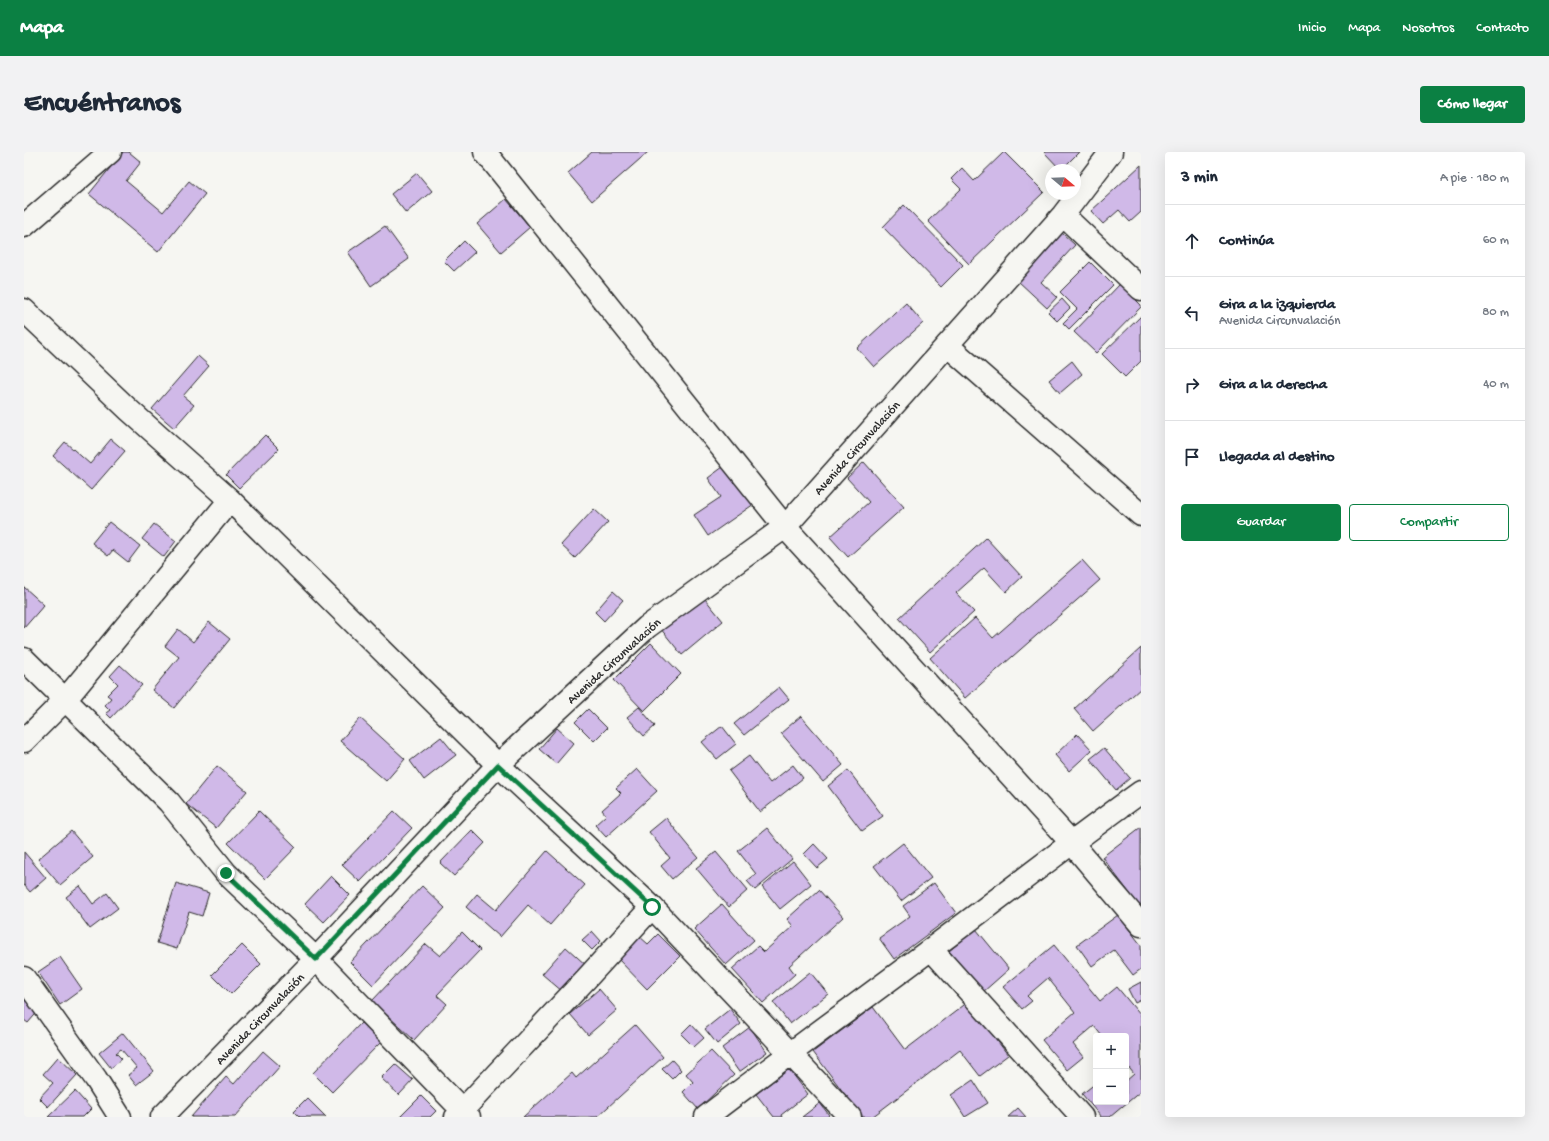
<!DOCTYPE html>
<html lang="es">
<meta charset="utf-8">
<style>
body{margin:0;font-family:"Gochi Hand",sans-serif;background:#f2f2f3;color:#1f2937}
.controls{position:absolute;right:12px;bottom:12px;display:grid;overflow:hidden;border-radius:4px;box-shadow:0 4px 16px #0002}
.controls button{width:36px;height:36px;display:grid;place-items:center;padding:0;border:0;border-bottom:1px solid #e0e1e3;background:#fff;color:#1f2937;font:20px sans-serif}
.compass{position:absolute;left:1021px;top:12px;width:36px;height:36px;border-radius:50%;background:#fff;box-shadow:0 4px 16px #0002;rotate:109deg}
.stop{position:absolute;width:12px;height:12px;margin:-9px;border:3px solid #0b8043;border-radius:50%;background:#fff}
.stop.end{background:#0b8043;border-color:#fff;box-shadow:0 1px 4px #0008}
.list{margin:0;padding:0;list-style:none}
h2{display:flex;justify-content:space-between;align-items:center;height:52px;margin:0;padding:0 16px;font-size:17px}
h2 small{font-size:13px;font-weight:400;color:#747a83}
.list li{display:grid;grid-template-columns:26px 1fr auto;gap:12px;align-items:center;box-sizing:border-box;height:72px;padding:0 16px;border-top:1px solid #e0e1e3}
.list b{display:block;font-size:15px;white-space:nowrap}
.list p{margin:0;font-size:13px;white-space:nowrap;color:#747a83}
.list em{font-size:13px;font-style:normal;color:#747a83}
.actions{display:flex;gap:8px;padding:12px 16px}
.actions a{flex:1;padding:9px 0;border:1px solid #0b8043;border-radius:4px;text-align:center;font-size:14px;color:#0b8043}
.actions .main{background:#0b8043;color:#fff}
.icon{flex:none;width:22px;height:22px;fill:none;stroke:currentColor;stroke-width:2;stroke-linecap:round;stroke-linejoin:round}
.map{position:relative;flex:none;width:1117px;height:965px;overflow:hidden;border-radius:4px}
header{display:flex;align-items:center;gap:24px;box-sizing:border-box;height:56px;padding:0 20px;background:#0b8043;color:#fff}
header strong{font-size:19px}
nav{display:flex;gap:22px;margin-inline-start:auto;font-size:14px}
.intro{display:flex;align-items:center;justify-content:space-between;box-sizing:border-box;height:96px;padding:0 24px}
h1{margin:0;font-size:28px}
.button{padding:10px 18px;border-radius:4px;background:#0b8043;color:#fff;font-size:14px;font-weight:700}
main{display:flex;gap:24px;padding:0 24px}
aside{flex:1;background:#fff;border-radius:4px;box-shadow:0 4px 16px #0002}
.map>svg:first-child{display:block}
</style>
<header>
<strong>Mapa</strong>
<nav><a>Inicio</a><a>Mapa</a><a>Nosotros</a><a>Contacto</a></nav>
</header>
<div class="intro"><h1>Encuéntranos</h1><a class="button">Cómo llegar</a></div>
<main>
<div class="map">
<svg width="1117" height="965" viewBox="0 0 1117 965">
<rect width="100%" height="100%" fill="#f6f6f2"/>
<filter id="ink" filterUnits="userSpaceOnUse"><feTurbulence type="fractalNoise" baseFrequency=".025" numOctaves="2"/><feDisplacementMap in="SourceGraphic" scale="8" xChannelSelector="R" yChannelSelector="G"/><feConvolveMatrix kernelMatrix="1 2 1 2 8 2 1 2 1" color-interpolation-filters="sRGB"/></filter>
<g filter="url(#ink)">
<path fill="#d0b9e8" stroke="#2b2b2b" d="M 99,0 L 105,0 L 117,10 L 102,29 L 139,60 L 165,29 L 181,42 L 134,100 L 65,42 Z
M 568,0 L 624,0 L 568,49 L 544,21 Z
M 980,0 L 1020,40 L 945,112 L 904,69 L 937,37 L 927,27 L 938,16 L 950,29 Z
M 1020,0 L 1055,0 L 1037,18 Z
M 1117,13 L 1117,60 L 1106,70 L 1095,58 L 1079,72 L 1067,59 Z
M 393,21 L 408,39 L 382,61 L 367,42 Z
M 482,47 L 506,75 L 477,100 L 453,72 Z
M 880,53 L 939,113 L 917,135 L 859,75 Z
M 361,74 L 385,107 L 347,134 L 324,100 Z
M 1038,81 L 1051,93 L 1017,130 L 1033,145 L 1023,156 L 994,129 Z
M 440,89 L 451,100 L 430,119 L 420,109 Z
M 1066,110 L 1089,133 L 1045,177 L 1039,171 L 1053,157 L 1036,140 Z
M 1096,132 L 1117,153 L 1117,155 L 1072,201 L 1050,180 Z
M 1038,147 L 1046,156 L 1033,169 L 1024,160 Z
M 882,151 L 899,171 L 850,215 L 833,196 Z
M 1117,164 L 1117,209 L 1101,225 L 1078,202 Z
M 174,204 L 185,214 L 159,244 L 170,253 L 150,276 L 128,257 Z
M 1048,209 L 1058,222 L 1036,241 L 1025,228 Z
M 241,283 L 255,297 L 215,336 L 202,323 Z
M 87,287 L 101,299 L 67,338 L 29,304 L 41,290 L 66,312 Z
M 840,310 L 880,355 L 824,405 L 806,385 L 845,350 L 823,326 Z
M 703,312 L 730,352 L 684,384 L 670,363 L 697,345 L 684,326 Z
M 570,357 L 584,370 L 551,406 L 537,393 Z
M 85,370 L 116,394 L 104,410 L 89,398 L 84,404 L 68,391 Z
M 130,372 L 152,389 L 140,405 L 118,387 Z
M 962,386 L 998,425 L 982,440 L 960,416 L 932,441 L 950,460 L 906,500 L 875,466 Z
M 1058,408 L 1076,428 L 941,546 L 906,506 L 951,466 L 969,486 Z
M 0,435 L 20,453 L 0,476 Z
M 589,439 L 599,448 L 580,469 L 571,460 Z
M 677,442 L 699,469 L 658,503 L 636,476 Z
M 185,470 L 206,487 L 150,556 L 128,538 L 155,505 L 141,494 L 154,477 L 169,490 Z
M 627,491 L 657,522 L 620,559 L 590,528 Z
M 1117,496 L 1117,536 L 1069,579 L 1050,557 Z
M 96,513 L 118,533 L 87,566 L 82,561 L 86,558 L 81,553 L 87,546 L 83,543 L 94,532 L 86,524 Z
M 755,535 L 765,547 L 720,583 L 710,572 Z
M 615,555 L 631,574 L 620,584 L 603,565 Z
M 564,557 L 583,576 L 570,589 L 551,570 Z
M 777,564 L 819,613 L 799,630 L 757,581 Z
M 336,566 L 381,607 L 362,629 L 316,589 Z
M 698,574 L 712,592 L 693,607 L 678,590 Z
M 533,576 L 550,591 L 532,612 L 515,597 Z
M 1053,582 L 1068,598 L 1045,619 L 1031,603 Z
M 417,585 L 432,603 L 400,628 L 386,609 Z
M 1080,596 L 1106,626 L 1092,638 L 1066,607 Z
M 725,604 L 746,631 L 769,613 L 779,626 L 736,660 L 705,619 Z
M 193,614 L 223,639 L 192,676 L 162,652 Z
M 613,617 L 633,639 L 582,685 L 571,673 L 582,663 L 578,658 L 597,641 L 592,636 Z
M 824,618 L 859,664 L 838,679 L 804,634 Z
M 235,659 L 272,695 L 241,727 L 204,691 Z
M 370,659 L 388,676 L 336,730 L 318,713 Z
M 642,666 L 674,705 L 648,727 L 637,714 L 646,706 L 625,680 Z
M 1117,675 L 1117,756 L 1078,705 Z
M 743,676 L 768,707 L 731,738 L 723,729 L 732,722 L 714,699 Z
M 448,678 L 461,691 L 430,724 L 416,711 Z
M 47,679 L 69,705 L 36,733 L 14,707 Z
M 879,691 L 907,726 L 877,749 L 850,714 Z
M 790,692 L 804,707 L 793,716 L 780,702 Z
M 523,699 L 561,733 L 526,773 L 504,753 L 476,785 L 442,755 L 453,742 L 472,758 Z
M 0,700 L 22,726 L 6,740 L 0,733 Z
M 692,700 L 724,738 L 705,755 L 672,716 Z
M 769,709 L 787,732 L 756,757 L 738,735 Z
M 307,724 L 326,743 L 300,770 L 281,752 Z
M 152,731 L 185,741 L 178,764 L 165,760 L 153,797 L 133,791 Z
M 910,731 L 932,761 L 870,807 L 855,786 L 886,764 L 879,754 Z
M 56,734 L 69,752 L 83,741 L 94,756 L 66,777 L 42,745 Z
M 398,734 L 421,756 L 349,833 L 326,810 Z
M 795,738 L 819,765 L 765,814 L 771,822 L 739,851 L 708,817 L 734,794 L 740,800 L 769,774 L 763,767 Z
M 698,752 L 730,788 L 702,813 L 670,777 Z
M 1094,763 L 1117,793 L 1117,817 L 1109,823 L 1090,798 L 1068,814 L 1053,793 Z
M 952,777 L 985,817 L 959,840 L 925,799 Z
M 568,779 L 577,789 L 568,798 L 558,788 Z
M 438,780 L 456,798 L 413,843 L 423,852 L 390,888 L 348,849 L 402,792 L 416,804 Z
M 634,782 L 656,804 L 623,837 L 593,806 L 615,784 L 624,792 Z
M 218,793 L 237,812 L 207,842 L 188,823 Z
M 1030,793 L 1076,849 L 1093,835 L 1117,864 L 1117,939 L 1086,965 L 1077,965 L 1058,942 L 1072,931 L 1072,950 L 1102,950 L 1102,929 L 1110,922 L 1102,912 L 1102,884 L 1078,884 L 1070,874 L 1049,892 L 1059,905 L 1043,918 L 1018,888 L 1051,860 L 1024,826 L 1003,844 L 1008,849 L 998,857 L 979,835 Z
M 542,795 L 563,814 L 539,840 L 518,822 Z
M 36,805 L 58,837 L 36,853 L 14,820 Z
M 786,820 L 804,842 L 766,872 L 749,850 Z
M 1117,830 L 1117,848 L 1111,851 L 1104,837 Z
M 575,837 L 593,858 L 564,883 L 546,862 Z
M 0,845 L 16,857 L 4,871 L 0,868 Z
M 944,850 L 984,903 L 956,924 L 936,898 L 848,965 L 838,965 L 789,900 L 849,855 L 881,898 Z
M 706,857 L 717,872 L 693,892 L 681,877 Z
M 337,871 L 357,890 L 308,940 L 289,921 Z
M 667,872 L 680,886 L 670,895 L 657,882 Z
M 611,873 L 639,905 L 573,965 L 499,965 L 548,921 L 552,926 Z
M 726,875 L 743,900 L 715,920 L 698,896 Z
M 99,881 L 130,919 L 112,933 L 104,923 L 113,916 L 97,897 L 92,901 L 98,907 L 87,916 L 75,901 Z
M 239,899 L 256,914 L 211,965 L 167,965 L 202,925 L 210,932 Z
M 687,899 L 710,923 L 674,957 L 659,940 L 669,930 L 662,922 Z
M 34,905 L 53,923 L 24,955 L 15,946 L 29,931 L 19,922 Z
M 648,908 L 657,918 L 648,927 L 638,917 Z
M 371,912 L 389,928 L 375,943 L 357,926 Z
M 765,917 L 784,942 L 757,963 L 758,965 L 750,965 L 732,942 Z
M 949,928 L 964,951 L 941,965 L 927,943 Z
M 51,939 L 67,957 L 59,965 L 24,965 Z
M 397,944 L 412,959 L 406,965 L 376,965 Z
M 283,946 L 302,965 L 276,965 L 270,959 Z
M 796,951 L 805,963 L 803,965 L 778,965 Z
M 994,956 L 1002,965 L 984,965 Z"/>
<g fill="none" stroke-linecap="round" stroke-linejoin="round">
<defs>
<path id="minor" d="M 461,0 L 761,375 L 1047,690 L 1117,773
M 1039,63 L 1117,137
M 0,74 L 86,0
M 0,158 L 105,258 L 206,348 L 474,613 L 628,755 L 826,965
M 923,193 L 1117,363
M 0,507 L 145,650 L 202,721 L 292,807 L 445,965
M 0,589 L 41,548 L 206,348
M 907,797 L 1058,965
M 0,826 L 72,927 L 96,965
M 138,965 L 292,807 L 474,613 L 623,475 L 761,375 L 1039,63 L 1087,0
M 432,965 L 562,827 L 628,755
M 682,965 C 756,908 832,853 907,797 C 977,745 1046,691 1117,640"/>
</defs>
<use href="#minor" stroke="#2b2b2b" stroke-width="25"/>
<use href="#minor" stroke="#f6f6f2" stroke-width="22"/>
</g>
</g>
<g fill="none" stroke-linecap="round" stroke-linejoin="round" filter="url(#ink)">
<path stroke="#0b8043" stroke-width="5" d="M 202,721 L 292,807 L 474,613 L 628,755"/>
</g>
<g text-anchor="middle" stroke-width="3.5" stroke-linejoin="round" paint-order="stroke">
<g font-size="13" fill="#2b2b2b" stroke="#f6f6f2">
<text transform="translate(832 295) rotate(-48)" y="5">Avenida Circunvalación</text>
<text transform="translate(589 508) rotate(-42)" y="5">Avenida Circunvalación</text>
<text transform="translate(235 866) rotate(-46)" y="5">Avenida Circunvalación</text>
</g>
</g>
</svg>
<div class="controls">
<button>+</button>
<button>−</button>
</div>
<svg class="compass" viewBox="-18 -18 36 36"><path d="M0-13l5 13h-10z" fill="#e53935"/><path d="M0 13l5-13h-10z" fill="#747a83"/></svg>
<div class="stop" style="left:628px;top:755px"></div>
<div class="stop end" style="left:202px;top:721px"></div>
</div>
<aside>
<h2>3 min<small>A pie · 180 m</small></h2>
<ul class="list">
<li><svg class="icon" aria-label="ahead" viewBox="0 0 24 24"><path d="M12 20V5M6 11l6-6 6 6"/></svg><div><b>Continúa</b></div><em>60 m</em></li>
<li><svg class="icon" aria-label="left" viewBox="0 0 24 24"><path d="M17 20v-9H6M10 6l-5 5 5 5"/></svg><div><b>Gira a la izquierda</b><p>Avenida Circunvalación</p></div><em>80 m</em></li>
<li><svg class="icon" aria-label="right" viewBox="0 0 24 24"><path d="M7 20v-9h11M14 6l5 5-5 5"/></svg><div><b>Gira a la derecha</b></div><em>40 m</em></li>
<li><svg class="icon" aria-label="arrive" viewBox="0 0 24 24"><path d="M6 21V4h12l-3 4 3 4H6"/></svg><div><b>Llegada al destino</b></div></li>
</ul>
<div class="actions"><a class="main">Guardar</a><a>Compartir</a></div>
</aside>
</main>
